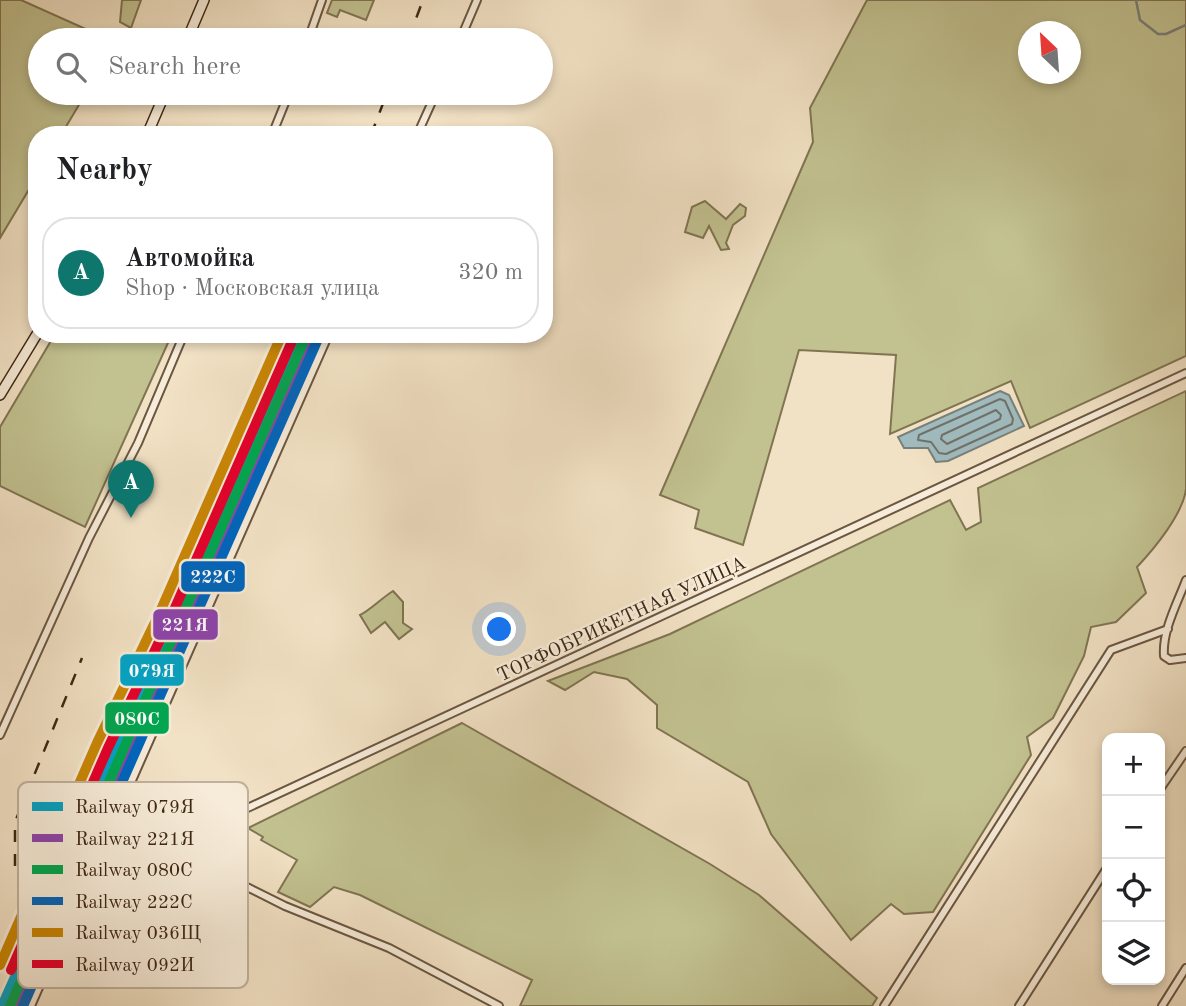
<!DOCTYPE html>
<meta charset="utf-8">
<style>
body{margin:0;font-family:"Old Standard TT",serif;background:#f6f6f6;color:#202124}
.controls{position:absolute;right:21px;bottom:21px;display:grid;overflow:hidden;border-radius:14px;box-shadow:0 4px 10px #0003}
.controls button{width:63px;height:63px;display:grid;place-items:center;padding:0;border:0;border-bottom:2px solid #e0e0e0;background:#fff;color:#202124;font:35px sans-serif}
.compass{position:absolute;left:1018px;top:21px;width:63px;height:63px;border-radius:50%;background:#fff;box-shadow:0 4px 10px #0003;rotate:335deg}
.you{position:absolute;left:500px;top:630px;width:24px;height:24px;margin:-18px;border:5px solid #fff;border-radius:50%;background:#1a73e8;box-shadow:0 0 0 10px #1a73e833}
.badge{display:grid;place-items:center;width:46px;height:46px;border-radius:50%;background:#0f766e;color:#fff;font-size:23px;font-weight:700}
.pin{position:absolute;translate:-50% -58px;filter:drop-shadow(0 2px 4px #0008)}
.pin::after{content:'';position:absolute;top:37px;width:24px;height:21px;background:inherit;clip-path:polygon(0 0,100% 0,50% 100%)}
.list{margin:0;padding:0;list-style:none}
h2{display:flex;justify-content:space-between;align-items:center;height:91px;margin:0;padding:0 28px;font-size:30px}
h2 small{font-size:23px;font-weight:400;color:#757577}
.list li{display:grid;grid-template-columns:46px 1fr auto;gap:21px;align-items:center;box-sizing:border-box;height:112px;margin:0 14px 14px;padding:0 14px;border:2px solid #e0e0e0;border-radius:28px}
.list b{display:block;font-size:26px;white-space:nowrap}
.list p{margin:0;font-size:23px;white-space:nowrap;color:#757577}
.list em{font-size:23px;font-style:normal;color:#757577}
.icon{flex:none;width:38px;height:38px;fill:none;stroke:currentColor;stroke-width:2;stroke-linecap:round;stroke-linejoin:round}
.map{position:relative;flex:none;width:1186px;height:1006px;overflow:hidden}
.search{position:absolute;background:#fff;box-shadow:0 4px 10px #0003;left:28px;top:28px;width:525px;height:77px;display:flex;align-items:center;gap:18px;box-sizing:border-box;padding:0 24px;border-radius:38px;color:#757577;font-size:26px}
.panel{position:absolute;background:#fff;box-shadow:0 4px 10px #0003;left:28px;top:126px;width:525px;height:217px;border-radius:28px}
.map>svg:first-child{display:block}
</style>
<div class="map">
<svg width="1186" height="1006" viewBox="0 0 1186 1006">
<rect width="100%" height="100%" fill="#f2e2c5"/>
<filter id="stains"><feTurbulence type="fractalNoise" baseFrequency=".00286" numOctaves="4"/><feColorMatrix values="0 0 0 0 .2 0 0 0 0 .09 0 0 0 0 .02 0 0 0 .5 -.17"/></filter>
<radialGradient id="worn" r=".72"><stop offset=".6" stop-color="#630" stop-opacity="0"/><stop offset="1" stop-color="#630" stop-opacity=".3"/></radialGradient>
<path fill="#c2c190" stroke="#807452" stroke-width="2" fill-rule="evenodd" d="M 0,0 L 21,0 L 108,39 L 40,40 L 40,93 L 86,93 L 61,135 L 37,135 L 37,176 L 0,238 Z
M 122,0 L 141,0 L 131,28 L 120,22 Z
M 332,0 L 374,0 L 366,20 L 340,10 L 337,17 L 327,13 Z
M 867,0 L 1186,0 L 1186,356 L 1030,428 L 1011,381 L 890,434 L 896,355 L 799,350 L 743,545 L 695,528 L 699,510 L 660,495 L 813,142 L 810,108 ZM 1028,32 L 1070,32 L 1070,74 L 1028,74 Z
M 705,201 L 726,219 L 740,204 L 746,208 L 745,216 L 733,225 L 726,243 L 729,249 L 721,250 L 709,226 L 703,238 L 685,232 L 692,207 Z
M 55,334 L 172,334 L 85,527 L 0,486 L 0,427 Z
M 1186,391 C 1186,422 1186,460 1186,489 C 1183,514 1154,549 1137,567 L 1146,593 L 1116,622 L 1091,627 L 1084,656 L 1053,718 L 1027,737 L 1031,755 L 933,912 L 904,914 L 891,904 L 851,940 L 771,834 L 748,782 L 657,728 L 657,705 L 627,679 L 594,672 L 565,690 L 548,681 L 670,634 L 950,500 L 966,530 L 981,522 L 978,488 Z
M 393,591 L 403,602 L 403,623 L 412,629 L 399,639 L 385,622 L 371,633 L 360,615 C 368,612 383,597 393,591 Z
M 462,723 L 710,864 L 759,895 L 877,998 L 872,1006 L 520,1006 L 532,980 L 360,895 L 334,887 L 310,907 L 278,892 L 297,860 L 261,840 L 263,837 L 248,828 Z"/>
<path fill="#a0bbbf" stroke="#79807b" stroke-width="2" d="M 1000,391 L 1009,395 L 1024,426 L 948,461 L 936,462 L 928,448 L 904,448 L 898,437 Z"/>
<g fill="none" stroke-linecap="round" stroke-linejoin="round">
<path stroke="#6f726a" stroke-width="2" d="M 1000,399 L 1005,401 L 1013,419 L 1012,424 L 946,454 L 939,453 L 931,442 L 918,440 L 919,435 Z
M 996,410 L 1001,415 L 1000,419 L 947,444 L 941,439 L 942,435 Z"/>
<path stroke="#79807b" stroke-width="2.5" d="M 1136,0 L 1140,20 L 1158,34 L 1166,34 L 1186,25"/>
<defs>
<path id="street" d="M 308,40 L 322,0
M 460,40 L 477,0
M 272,135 L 289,93
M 417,135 L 436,93
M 1186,580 C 1177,604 1162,631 1164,656 L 1170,660 L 1186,658
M 0,735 L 89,538 L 138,443 L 184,334
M 1160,789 L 1186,751
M 174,842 L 239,883 L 285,906 L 389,948 L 499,1006
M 78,904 L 120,869 L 144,856 L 1186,373
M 31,1006 C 61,938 89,870 122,803 L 329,334
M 884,1006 L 1111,650 L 1168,629
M 1019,1006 L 1107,868
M 1162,1006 L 1186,968"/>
<path id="secondary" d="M 187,40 L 204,0
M 147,135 L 165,93
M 0,395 L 37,334"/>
</defs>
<use href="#street" stroke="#6b5641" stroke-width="10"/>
<use href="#secondary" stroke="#3e2815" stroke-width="12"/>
<use href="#street" stroke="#f7ecd9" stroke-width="6"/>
<use href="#secondary" stroke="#f7ecd9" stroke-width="9"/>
<path stroke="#3e2815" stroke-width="2.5" stroke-dasharray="12 12" stroke-linecap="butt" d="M 408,40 L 423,0
M 371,135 L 387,93
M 15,866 L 15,822 L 82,658
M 0,996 L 164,614 L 288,334"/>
<defs>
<path id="rail-1" d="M 2,1006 L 302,334"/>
<path id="rail-2" d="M 15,1006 L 313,339"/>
<path id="rail-3" d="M 10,1006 L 307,334"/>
<path id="rail-4" d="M 23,1006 L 318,339"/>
<path id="rail-5" d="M 0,965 L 97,743 L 160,612 L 282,334"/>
<path id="rail-6" d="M 11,970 L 108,748 L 171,617 L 293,339"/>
</defs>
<use href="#rail-1" stroke="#f7ecd9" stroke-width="16"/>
<use href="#rail-2" stroke="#f7ecd9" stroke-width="16"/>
<use href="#rail-3" stroke="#f7ecd9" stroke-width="16"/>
<use href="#rail-4" stroke="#f7ecd9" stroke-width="16"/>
<use href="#rail-5" stroke="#f7ecd9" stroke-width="16"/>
<use href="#rail-6" stroke="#f7ecd9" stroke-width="16"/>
<use href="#rail-1" stroke="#03a3c5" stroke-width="10"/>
<use href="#rail-2" stroke="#8e44ad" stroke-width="10"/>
<use href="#rail-3" stroke="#00a651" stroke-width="10"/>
<use href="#rail-4" stroke="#0065bd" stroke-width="10"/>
<use href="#rail-5" stroke="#c98605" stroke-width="10"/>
<use href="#rail-6" stroke="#e4002b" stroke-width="10"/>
</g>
<g text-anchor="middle" stroke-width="5" stroke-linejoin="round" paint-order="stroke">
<g font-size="19" fill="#3e2815" stroke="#f7ecd9">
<text transform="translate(621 618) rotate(-25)" y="7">ТОРФОБРИКЕТНАЯ УЛИЦА</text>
</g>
</g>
<rect x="18" y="782" width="230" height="206" rx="10" fill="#f7ecd9" stroke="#c0b19e" stroke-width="2"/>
<rect x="32" y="802" width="31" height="9" fill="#03a3c5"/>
<rect x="32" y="834" width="31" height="8" fill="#8e44ad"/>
<rect x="32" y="865" width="31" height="9" fill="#00a651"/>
<rect x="32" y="897" width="31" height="8" fill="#0065bd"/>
<rect x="32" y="928" width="31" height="9" fill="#c98605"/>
<rect x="32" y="960" width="31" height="8" fill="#e4002b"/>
<g font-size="19" fill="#3e2815">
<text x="75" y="813">Railway 079Я</text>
<text x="75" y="845">Railway 221Я</text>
<text x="75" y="876">Railway 080С</text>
<text x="75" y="908">Railway 222С</text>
<text x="75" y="939">Railway 036Щ</text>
<text x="75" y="971">Railway 092И</text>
</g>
<g stroke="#f7ecd9" stroke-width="2.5">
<rect x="180" y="560" width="66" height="33" rx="7" fill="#0065bd"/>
<rect x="152" y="608" width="67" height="33" rx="7" fill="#8e44ad"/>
<rect x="119" y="653" width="66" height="34" rx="7" fill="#03a3c5"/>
<rect x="104" y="701" width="66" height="34" rx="7" fill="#00a651"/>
</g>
<g font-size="19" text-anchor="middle" font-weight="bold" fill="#fff">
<text x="213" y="583">222С</text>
<text x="185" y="631">221Я</text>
<text x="152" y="677">079Я</text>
<text x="137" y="725">080С</text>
</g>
<rect width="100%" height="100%" filter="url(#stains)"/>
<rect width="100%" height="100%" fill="url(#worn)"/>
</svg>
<div class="controls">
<button>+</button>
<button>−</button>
<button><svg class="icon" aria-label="locate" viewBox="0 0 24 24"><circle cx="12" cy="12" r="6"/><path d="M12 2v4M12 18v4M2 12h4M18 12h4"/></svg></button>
<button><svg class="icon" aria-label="layers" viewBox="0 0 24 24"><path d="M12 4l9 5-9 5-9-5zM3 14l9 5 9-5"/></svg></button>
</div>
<svg class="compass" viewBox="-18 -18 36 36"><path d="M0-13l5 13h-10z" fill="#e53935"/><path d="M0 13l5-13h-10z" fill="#757577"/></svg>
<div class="you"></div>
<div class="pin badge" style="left:131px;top:518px">A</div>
<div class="search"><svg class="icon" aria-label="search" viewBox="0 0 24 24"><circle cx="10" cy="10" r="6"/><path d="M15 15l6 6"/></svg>Search here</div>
<section class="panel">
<h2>Nearby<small></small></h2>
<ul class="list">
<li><span class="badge">A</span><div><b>Автомойка</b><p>Shop · Московская улица</p></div><em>320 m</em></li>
</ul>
</section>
</div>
